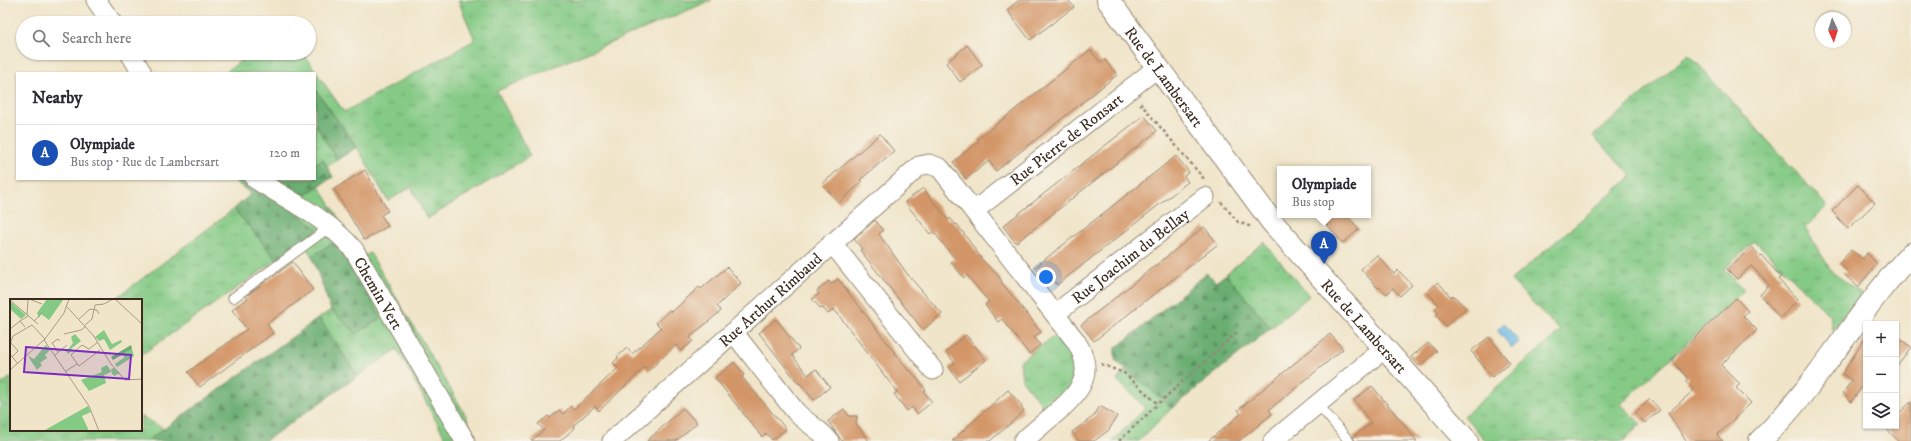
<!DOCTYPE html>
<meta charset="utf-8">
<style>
body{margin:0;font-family:"IM FELL DW Pica",serif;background:#f2f2f3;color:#2b2b33}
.controls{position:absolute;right:12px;bottom:12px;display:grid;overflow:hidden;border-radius:0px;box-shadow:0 1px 3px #0004}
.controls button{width:36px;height:36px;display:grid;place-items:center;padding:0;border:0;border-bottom:1px solid #e1e1e2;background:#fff;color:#2b2b33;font:20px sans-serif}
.compass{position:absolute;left:1815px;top:12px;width:36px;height:36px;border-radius:50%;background:#fff;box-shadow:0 1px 3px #0004;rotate:176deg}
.you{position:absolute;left:1046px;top:277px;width:14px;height:14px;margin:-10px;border:3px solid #fff;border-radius:50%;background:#1a73e8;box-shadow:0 0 0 6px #1a73e833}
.badge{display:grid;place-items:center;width:26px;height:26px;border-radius:50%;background:#b5179e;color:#fff;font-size:13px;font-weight:700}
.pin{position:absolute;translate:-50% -33px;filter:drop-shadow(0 1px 2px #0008)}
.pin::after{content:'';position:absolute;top:21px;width:14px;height:12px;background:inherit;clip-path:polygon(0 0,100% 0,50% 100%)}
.popup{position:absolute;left:1277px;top:166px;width:94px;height:52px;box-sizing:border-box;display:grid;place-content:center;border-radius:0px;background:#fff;filter:drop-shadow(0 1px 3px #0005);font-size:13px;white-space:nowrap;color:#7c7c81}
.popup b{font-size:15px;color:#2b2b33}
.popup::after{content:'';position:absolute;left:50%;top:100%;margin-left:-8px;border:8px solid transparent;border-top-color:#fff}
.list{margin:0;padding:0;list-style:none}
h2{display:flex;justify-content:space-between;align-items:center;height:52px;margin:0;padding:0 16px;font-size:17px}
h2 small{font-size:13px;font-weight:400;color:#7c7c81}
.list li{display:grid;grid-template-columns:26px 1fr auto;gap:12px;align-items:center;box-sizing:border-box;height:56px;padding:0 16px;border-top:1px solid #e1e1e2}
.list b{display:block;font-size:15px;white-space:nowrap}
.list p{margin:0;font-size:13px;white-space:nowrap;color:#7c7c81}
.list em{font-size:13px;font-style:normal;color:#7c7c81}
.icon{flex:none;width:22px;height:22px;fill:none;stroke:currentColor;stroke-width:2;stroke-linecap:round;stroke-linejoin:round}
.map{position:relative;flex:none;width:1911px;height:441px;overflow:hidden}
.search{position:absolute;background:#fff;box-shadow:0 1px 3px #0004;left:16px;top:16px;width:300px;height:44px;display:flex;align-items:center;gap:10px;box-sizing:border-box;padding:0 14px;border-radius:22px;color:#7c7c81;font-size:15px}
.panel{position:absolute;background:#fff;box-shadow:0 1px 3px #0004;left:16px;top:72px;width:300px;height:108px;border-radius:0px}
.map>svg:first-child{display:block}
</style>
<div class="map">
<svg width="1911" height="441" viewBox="0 0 1911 441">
<defs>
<pattern id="grass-tufts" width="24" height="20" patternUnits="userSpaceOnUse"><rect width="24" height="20" fill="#84ca85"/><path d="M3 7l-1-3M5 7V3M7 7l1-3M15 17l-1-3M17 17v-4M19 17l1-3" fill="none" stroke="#6da46c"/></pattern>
<pattern id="forest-firs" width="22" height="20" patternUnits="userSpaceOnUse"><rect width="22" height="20" fill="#6bae72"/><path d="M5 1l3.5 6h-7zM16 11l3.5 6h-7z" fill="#598e5d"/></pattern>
</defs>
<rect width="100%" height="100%" fill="#f7f3e8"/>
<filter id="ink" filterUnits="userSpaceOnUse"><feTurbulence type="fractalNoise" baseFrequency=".025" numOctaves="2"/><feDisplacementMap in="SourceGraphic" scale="8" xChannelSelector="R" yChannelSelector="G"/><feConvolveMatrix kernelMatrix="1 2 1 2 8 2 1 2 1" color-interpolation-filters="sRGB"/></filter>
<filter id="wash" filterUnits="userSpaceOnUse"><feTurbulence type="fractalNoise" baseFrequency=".012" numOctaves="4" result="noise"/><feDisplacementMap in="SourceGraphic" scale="16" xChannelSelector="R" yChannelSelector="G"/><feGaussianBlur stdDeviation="0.9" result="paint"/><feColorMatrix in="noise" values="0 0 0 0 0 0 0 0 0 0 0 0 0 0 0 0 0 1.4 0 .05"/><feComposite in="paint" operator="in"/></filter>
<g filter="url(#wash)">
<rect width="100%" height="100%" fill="#f0e5c9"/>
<path fill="url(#grass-tufts)" stroke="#607a52" d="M 458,0 L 712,0 L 497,91 L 530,156 L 427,219 L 411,187 L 388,201 L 357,147 L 315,89 L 315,73 L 224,73 L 252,53 L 303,53 L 344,112 L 475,40 Z
M 1689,54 L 1827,206 L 1805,228 L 1832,272 L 1862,294 L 1833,330 L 1830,316 L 1755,241 L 1724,269 L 1744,290 L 1621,404 L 1641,424 L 1623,441 L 1486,441 L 1464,416 L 1560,331 L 1511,280 L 1632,176 L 1593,136 Z
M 315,123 L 337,160 L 327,166 L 323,159 L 315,164 Z
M 319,186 L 347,232 L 365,256 L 370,253 L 465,414 L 476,439 L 474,441 L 447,441 L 397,349 L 358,376 L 319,318 L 331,310 L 357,334 L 381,318 L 334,242 L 312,256 L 302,242 L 318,230 L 286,206 Z
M 234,209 L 277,260 L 141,355 L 141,300 L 114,300 Z
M 1264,242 L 1309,296 L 1271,328 L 1226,274 Z
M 1060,332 C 1086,369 1082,382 1045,409 L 1022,380 L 1020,361 Z
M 1127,369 L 1172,408 L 1139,441 L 1112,441 L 1146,408 L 1117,380 Z
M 11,377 L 11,430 L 141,430 L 141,416 L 164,429 L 147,441 L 0,441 L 0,385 Z"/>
<path fill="url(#forest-firs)" stroke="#536c48" d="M 315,89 L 357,147 L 337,160 L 315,123 Z
M 323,159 L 333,177 L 287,206 L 318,229 L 277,260 L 234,209 L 251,194 L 232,179 L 315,179 L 315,164 Z
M 334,242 L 354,268 L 381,318 L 357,334 L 331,310 L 312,256 Z
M 1207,273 L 1216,282 L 1226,274 L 1271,328 L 1172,408 L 1115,360 L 1115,349 Z
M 319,318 L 358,376 L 265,441 L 147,441 Z"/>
<path fill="#69bae4" stroke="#527281" d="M 1504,323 L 1519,342 L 1512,348 L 1497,330 Z"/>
<g id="blocks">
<path fill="#d39667" d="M 1019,0 L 1068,0 L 1074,7 L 1030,40 L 1007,10 Z
M 967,45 L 982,65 L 960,82 L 946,63 Z
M 1090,50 L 1101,63 L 1105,60 L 1117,75 L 996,171 L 989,161 L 966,179 L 953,162 L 979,141 L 978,139 Z
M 1144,115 L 1157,131 L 1016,243 L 1003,226 Z
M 880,134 L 894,151 L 860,180 L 862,182 L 839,203 L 822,184 Z
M 1176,156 L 1189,172 L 1184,176 L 1188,182 L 1057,285 L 1053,279 L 1048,283 L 1035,267 Z
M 365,170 L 388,211 L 381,215 L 388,226 L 364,240 L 334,189 Z
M 1858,185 L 1875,203 L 1848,229 L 1832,211 Z
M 923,188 L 948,220 L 950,218 L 956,225 L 957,224 L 984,262 L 997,274 L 1002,281 L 1001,282 L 1036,325 L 1035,325 L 1041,332 L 1034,337 L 1040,345 L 1029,354 L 1002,319 L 998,322 L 985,305 L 989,302 L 967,275 L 964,278 L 951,262 L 955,259 L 933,231 L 930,234 L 905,202 Z
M 1318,215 L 1347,215 L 1359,229 L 1343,243 Z
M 875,220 L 883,230 L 879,234 L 908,275 L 942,314 L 923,330 L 860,250 L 862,249 L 854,239 Z
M 1204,227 L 1218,244 L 1094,341 L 1081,325 Z
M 1752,247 L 1760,256 L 1761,255 L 1781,277 L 1778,279 L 1798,300 L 1780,318 L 1760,295 L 1769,285 L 1751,266 L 1737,279 L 1727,269 Z
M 1851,250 L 1863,259 L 1867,253 L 1877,264 L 1858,287 L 1844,274 L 1847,271 L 1839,264 Z
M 1377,255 L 1394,274 L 1398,270 L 1412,285 L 1400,296 L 1393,288 L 1387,294 L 1379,287 L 1378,288 L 1361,269 Z
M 293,262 L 313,290 L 267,324 L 273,333 L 200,387 L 188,372 L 247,329 L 232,310 L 248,298 L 246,296 Z
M 727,267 L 741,283 L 717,306 L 721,311 L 690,337 L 693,341 L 681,351 L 676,345 L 648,371 L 645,367 L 599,411 L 595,406 L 574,425 L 575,428 L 560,441 L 531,441 L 544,430 L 538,424 L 548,416 L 550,418 L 559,410 L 563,414 L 571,406 L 574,409 L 618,368 L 613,363 L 618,358 L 617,357 L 627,348 L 632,354 L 661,328 L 656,323 L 670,310 L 672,312 L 699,287 L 701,289 Z
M 838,279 L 909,371 L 910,370 L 926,390 L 924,392 L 932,402 L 917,414 L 912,407 L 907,411 L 894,394 L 897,392 L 834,309 L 828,314 L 823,308 L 821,309 L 812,299 L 819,294 L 817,291 L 829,281 L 831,284 Z
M 1438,282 L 1451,297 L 1453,295 L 1466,308 L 1446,326 L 1436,315 L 1438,313 L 1435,309 L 1439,305 L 1427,292 Z
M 1736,298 L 1748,311 L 1743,316 L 1757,330 L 1721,365 L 1740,384 L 1736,388 L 1751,403 L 1717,435 L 1723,441 L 1686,441 L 1668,413 L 1694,390 L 1686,381 L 1688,378 L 1672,360 Z
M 776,319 L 799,349 L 792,355 L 808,375 L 816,369 L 830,387 L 814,400 L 800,383 L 799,384 L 759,333 Z
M 1330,334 L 1343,349 L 1269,410 L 1272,414 L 1239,441 L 1208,441 L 1241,414 L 1238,410 Z
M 966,335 L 986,360 L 959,381 L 949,367 L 955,363 L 946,352 Z
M 1896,336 L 1911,347 L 1896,367 Z
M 1489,337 L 1510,363 L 1492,377 L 1471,351 Z
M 1866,337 L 1866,389 L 1862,387 L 1851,402 L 1843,393 L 1852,380 L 1842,374 Z
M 1428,343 L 1437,351 L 1419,366 L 1411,357 Z
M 734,362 L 744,375 L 742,377 L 786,429 L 772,440 L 766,433 L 762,437 L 715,378 Z
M 1372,386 L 1393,411 L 1417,441 L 1355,441 L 1353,437 L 1371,423 L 1354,400 Z
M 1008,390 L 1022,406 L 1021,407 L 1024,411 L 1010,424 L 990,441 L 952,441 Z
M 1650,399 L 1660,410 L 1645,423 L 1635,413 Z
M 1911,402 L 1911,441 L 1898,441 L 1884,426 L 1896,426 L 1896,416 Z
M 1100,406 L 1117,416 L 1109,430 L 1094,441 L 1079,441 L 1072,432 L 1094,416 Z
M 683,408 L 697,423 L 676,441 L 647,441 Z
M 844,409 L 849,416 L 857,416 L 856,424 L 869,441 L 842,441 L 839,437 L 828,421 Z"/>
</g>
</g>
<g filter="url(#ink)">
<use href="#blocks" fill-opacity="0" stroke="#968874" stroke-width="1"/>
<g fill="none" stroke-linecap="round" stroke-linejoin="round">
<defs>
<path id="lane" d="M 233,298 L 331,226
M 1317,403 L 1349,441"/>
<g id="street">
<path d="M 96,0 L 112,23"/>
<path d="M 130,53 L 142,73"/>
<path id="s1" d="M 255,179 C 290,201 327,218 354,250 L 465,441"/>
<path id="s2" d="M 974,211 L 1158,67"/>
<path d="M 832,243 L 933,370"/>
<path id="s3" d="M 1055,314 L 1205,197"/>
<path d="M 734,333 L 796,412 C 806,423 820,429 829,441"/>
<path id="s4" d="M 612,441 L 919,166 L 929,164 L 940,168 L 1075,340 C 1096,372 1082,391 1056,413 C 1045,422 1034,432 1023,441"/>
<path d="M 1273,441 L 1385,348"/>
</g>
<g id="secondary">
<path id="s5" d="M 1108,0 L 1272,222 L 1467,441"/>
<path d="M 1760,441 C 1818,385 1856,313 1911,254"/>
</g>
</defs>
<use href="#lane" stroke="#968874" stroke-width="11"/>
<use href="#street" stroke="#968874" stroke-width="21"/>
<use href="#secondary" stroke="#968874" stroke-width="24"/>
<path stroke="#968874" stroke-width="2.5" stroke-dasharray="3 3" stroke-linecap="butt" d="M 1140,103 L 1205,180
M 1221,202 L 1238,222 L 1249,226 L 1252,225
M 1101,364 L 1124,373 L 1158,404 L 1237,332
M 1119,441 L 1158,404"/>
<use href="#lane" stroke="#fff" stroke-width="9"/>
<use href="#street" stroke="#fff" stroke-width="19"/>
<use href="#secondary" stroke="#fff" stroke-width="22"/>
</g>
</g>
<g text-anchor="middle" stroke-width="4" stroke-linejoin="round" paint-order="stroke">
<g font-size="16" fill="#3b2a1e" stroke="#f7f3e8">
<text dy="6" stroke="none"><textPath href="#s5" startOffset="95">Rue de Lambersart</textPath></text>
<text dy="6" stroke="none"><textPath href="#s2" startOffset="117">Rue Pierre de Ronsart</textPath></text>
<text dy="6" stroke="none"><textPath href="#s3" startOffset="95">Rue Joachim du Bellay</textPath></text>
<text dy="6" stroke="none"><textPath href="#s1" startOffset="172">Chemin Vert</textPath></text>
<text dy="6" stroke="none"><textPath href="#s4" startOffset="212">Rue Arthur Rimbaud</textPath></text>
<text dy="6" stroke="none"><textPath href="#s5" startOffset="415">Rue de Lambersart</textPath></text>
</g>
</g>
<g transform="translate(10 299)">
<rect width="132" height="132" fill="#f0e5c9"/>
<path d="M 94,31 L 102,45 L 111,41 L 112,43 L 100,51 L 94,40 L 89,42 L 85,38 ZM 65,35 L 71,42 L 62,49 L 59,55 L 56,53 L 63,44 L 61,38 ZM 36,46 L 40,51 L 35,56 L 37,59 L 30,64 L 32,66 L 27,71 L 18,57 L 24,60 ZM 122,50 L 124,57 L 107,68 L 105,65 L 115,58 L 112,56 ZM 97,66 L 102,74 L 101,70 L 104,69 L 110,74 L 104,77 L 101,73 L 94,76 L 96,84 L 79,92 L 71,81 L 92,73 L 91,69 ZM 78,107 L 81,113 L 72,117 L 79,132 L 84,132 L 35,131 Z" fill="#84ca85"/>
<path d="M 121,46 L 122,50 L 103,61 L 101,58 Z" fill="#6bae72"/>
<path d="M 0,2 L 16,16 L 11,20 L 0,10 Z" fill="#84ca85"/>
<path d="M 37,0 L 53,1 L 39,21 L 31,15 L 29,19 L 27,14 Z" fill="#84ca85"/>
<path fill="none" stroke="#a89a85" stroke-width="1" d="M 19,0 L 32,5M 105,0 L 132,25M 0,1 L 28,25M 57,8 L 83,36 L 101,65 L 115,81 L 132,80M 17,16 L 18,0M 69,20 L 80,10 L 87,11 L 89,15M 24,22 L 33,13M 22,26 L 35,40M 75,26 L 82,20 L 85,6 L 94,5 L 103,0M 15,28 L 10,22 L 18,17M 0,30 L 10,22M 54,35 L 71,31 L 76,27M 34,41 L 79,107 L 89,132M 88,43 L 79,50 L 72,46 L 61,56 L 69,67 L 90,51M 1,44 L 8,52 L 2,58M 0,45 L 3,37 L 22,26M 48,53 L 42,44 L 48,40 L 50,42M 0,55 L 8,65M 45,56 L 57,46M 0,71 L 35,40 L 54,14 L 59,0M 56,72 L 67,65"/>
<path fill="#7b2cbf" fill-opacity="0.15" stroke="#7b2cbf" stroke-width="2" d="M 16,48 L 121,56 L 119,80 L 14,73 Z"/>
<rect width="132" height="132" fill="none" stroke="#3b2a1e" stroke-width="2"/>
</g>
</svg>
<div class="controls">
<button>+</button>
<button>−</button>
<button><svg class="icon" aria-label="layers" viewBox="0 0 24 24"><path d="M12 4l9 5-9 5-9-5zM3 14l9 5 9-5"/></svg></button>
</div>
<svg class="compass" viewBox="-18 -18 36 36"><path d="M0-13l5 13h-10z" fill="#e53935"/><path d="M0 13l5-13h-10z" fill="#7c7c81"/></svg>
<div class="you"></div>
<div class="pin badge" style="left:1324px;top:264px;background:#1a4fb4">A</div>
<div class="popup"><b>Olympiade</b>Bus stop</div>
<div class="search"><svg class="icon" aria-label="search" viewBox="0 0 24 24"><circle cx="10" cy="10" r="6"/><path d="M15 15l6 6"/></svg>Search here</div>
<section class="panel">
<h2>Nearby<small></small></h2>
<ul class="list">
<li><span class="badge" style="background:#1a4fb4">A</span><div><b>Olympiade</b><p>Bus stop · Rue de Lambersart</p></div><em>120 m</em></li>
</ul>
</section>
</div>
